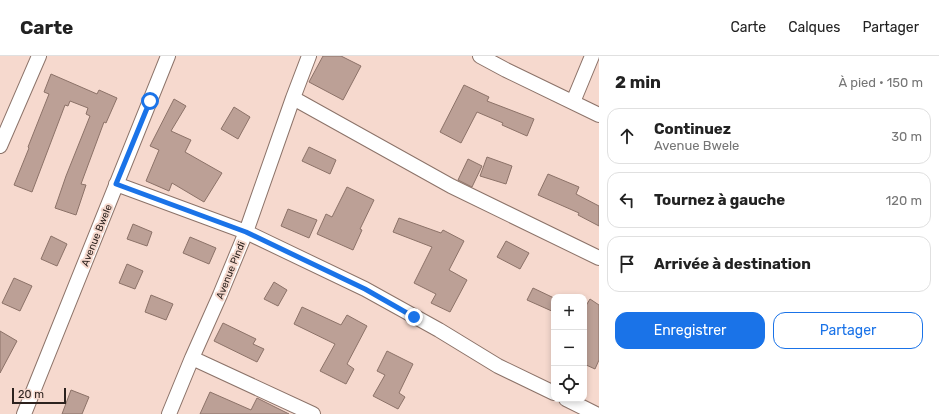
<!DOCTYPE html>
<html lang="fr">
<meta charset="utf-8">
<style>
body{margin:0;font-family:Rubik,sans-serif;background:#f6f6f6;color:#222}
.controls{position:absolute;right:12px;bottom:12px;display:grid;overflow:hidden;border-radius:8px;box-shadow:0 2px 6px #0003}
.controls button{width:36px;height:36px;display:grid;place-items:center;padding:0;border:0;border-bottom:1px solid #e0e0e0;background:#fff;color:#222;font:20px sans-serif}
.scale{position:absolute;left:12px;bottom:10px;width:54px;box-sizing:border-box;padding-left:4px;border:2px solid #2c221e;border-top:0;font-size:11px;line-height:14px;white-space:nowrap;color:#2c221e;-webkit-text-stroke:3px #f6d9ce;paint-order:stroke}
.stop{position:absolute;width:12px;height:12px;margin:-9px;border:3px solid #1a73e8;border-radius:50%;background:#fff}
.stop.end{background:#1a73e8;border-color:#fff;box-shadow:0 1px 4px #0008}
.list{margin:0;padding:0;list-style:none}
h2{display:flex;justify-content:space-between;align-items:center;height:52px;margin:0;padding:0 16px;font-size:17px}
h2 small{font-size:13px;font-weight:400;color:#767676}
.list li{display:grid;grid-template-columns:26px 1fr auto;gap:12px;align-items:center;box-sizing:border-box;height:56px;margin:0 8px 8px;padding:0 8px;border:1px solid #e0e0e0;border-radius:12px}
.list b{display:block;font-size:15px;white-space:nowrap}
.list p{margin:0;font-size:13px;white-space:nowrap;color:#767676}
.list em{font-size:13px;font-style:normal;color:#767676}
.actions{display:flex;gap:8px;padding:12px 16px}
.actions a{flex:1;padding:9px 0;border:1px solid #1a73e8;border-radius:12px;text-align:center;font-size:14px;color:#1a73e8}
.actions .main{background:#1a73e8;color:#fff}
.icon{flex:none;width:22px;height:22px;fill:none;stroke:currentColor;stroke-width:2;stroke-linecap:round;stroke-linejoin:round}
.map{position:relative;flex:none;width:599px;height:358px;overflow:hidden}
header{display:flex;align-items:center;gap:24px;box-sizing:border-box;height:56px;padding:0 20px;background:#fff;border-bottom:1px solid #e0e0e0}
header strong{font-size:19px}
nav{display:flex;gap:22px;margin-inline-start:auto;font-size:14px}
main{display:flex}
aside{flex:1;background:#fff}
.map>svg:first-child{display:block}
</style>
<header>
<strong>Carte</strong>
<nav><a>Carte</a><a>Calques</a><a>Partager</a></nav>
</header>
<main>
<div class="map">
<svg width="599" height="358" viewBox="0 0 599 358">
<rect width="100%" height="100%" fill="#f6d9ce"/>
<path fill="#bca096" stroke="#8c7268" d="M 323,0 L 341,0 L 361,10 L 343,44 L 309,26 Z
M 51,18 L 97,38 L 99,34 L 117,42 L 106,67 L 104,66 L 81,128 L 86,129 L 76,159 L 55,152 L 66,120 L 90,60 L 86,58 L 88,52 L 70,45 L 68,50 L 65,49 L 32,136 L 14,129 L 29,92 L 28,91 L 49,38 L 44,36 Z
M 464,29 L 489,41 L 487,45 L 534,63 L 527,80 L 502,69 L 503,67 L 477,56 L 461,87 L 440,76 Z
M 174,43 L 186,50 L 171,75 L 191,84 L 185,96 L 222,117 L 204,146 L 172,127 L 169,135 L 146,125 L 159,94 L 150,90 Z
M 234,51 L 250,61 L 238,83 L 221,73 Z
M 309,91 L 336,104 L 330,118 L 302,105 Z
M 487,101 L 512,110 L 506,128 L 480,120 Z
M 468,103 L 482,110 L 472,131 L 458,124 Z
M 548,118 L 579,131 L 576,138 L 599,150 L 599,170 L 578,159 L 579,157 L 538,139 Z
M 347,131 L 374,144 L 360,173 L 362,174 L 353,194 L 317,178 L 326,158 L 332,161 Z
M 288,153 L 317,164 L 309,182 L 281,170 Z
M 399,162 L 441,177 L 443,174 L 464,185 L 449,214 L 467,224 L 450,256 L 431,247 L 436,238 L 414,227 L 432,191 L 393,176 Z
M 133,168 L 152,176 L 147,190 L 127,183 Z
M 51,180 L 67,188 L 57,210 L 41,203 Z
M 190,181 L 216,192 L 209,208 L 183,197 Z
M 506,185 L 529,197 L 520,213 L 497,201 Z
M 127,208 L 143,215 L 135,233 L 119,227 Z
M 14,222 L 32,230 L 20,255 L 2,247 Z
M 274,226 L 287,234 L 278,250 L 264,243 Z
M 533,232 L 554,242 L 554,256 L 527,244 Z
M 151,239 L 173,248 L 166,264 L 145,256 Z
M 590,243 L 599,249 L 599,304 L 595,313 L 584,308 L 584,253 Z
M 302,251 L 341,269 L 347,259 L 367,270 L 347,308 L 354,313 L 346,328 L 320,315 L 335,288 L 294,268 Z
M 223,267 L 256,283 L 253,288 L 264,293 L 257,306 L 214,285 Z
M 0,275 L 17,285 L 0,317 Z
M 387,295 L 413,308 L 399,337 L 405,341 L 398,353 L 373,340 L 385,319 L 377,315 Z
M 71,334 L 89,341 L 82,358 L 62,358 Z
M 210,336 L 251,354 L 257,342 L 289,358 L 200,358 Z"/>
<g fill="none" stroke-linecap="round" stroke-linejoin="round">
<defs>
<path id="street" d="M 480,0 L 506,14 L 599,59
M 293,42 L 451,130 L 599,202
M 573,46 L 592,0
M 0,90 L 39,0
M 116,128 L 246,176 L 365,233 L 439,274 L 498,310 L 554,337
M 192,302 L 313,358
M 566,343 L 596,358
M 24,358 L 168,0
M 169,358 L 192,302 L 220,239 L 246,176 L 293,42 L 309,0"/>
</defs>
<use href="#street" stroke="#8c7369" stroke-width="16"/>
<use href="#street" stroke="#fff" stroke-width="14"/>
</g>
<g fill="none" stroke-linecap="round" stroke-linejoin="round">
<path stroke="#1a73e8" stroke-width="5" d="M 150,45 L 116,128 L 246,176 L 365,233 L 414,261"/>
</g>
<g text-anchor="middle" stroke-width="4" stroke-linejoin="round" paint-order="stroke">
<g font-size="10" fill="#2c221e" stroke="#f6d9ce">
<text transform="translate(96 179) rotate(-68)" y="4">Avenue Bwele</text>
<text transform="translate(230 214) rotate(-68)" y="4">Avenue Pindi</text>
</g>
</g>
</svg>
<div class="controls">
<button>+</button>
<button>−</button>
<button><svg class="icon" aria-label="locate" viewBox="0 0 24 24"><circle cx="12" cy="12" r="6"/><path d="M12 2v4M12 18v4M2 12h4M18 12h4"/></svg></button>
</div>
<div class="scale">20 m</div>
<div class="stop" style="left:150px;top:45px"></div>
<div class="stop end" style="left:414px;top:261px"></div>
</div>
<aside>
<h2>2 min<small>À pied · 150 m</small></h2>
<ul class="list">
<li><svg class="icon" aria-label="ahead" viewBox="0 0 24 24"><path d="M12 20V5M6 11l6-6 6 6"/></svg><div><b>Continuez</b><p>Avenue Bwele</p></div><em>30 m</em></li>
<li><svg class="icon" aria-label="left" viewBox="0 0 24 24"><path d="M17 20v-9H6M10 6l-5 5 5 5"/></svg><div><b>Tournez à gauche</b></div><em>120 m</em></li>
<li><svg class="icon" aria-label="arrive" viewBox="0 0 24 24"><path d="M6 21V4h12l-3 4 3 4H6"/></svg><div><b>Arrivée à destination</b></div></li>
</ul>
<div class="actions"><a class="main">Enregistrer</a><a>Partager</a></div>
</aside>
</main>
